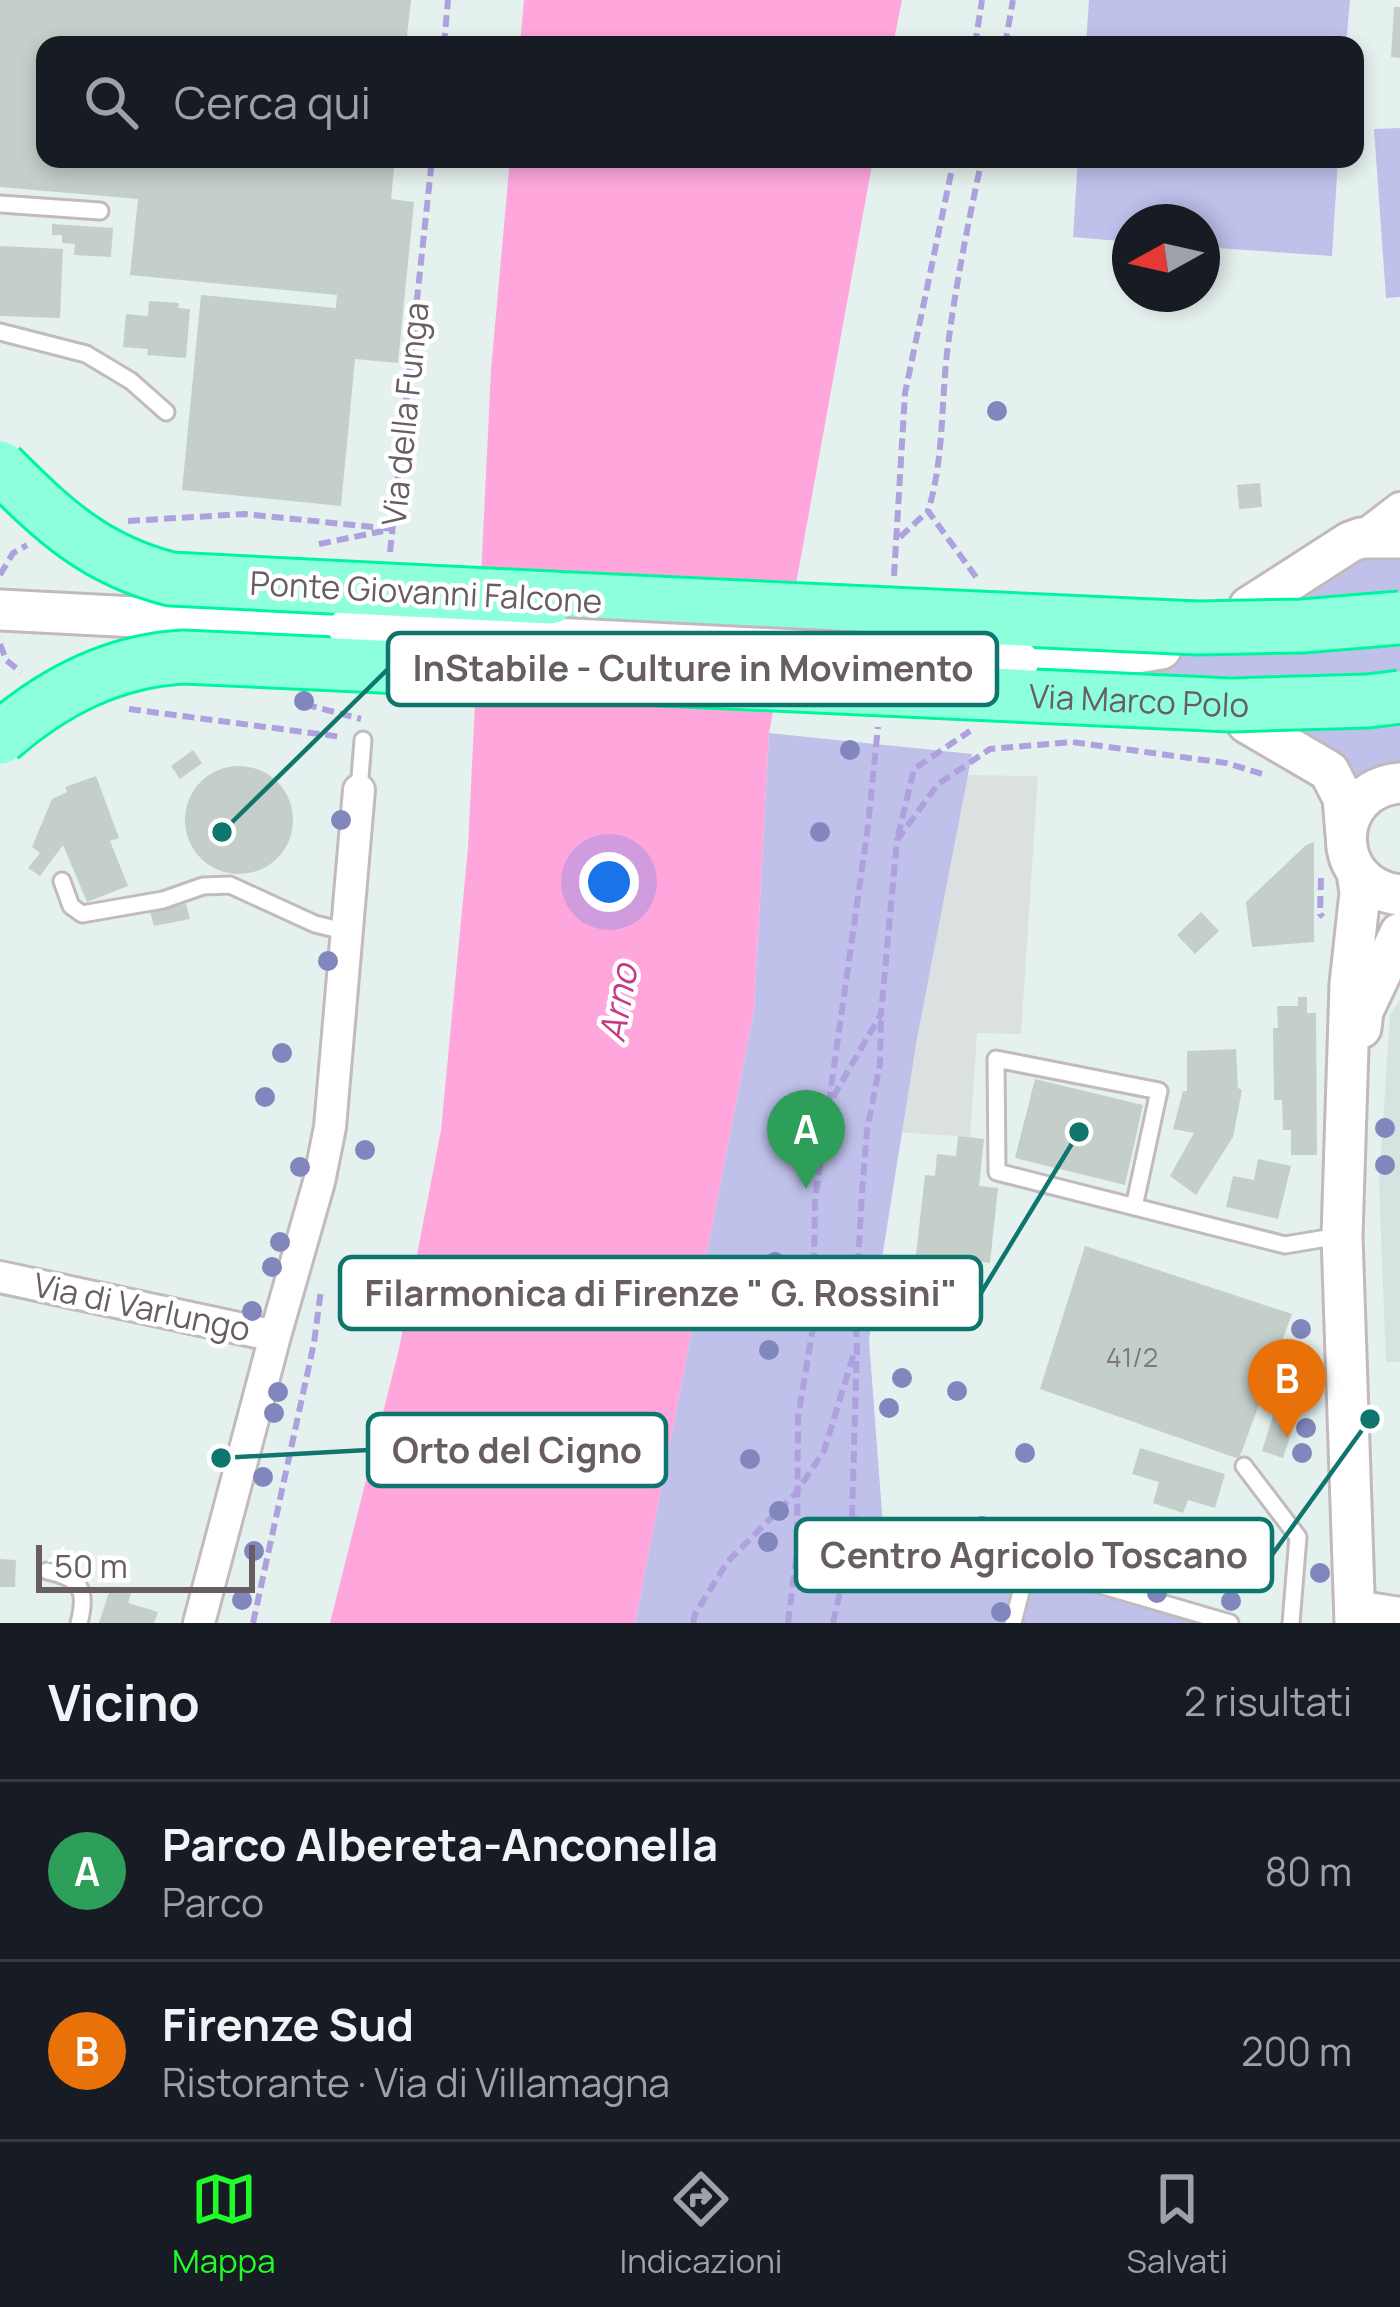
<!DOCTYPE html>
<html lang="it">
<meta charset="utf-8">
<style>
body{margin:0;font-family:Manrope,sans-serif;background:#20242c;color:#f1f3f6}
.compass{position:absolute;left:1112px;top:204px;width:108px;height:108px;border-radius:50%;background:#171b24;box-shadow:0 6px 18px #0003;rotate:262deg}
.scale{position:absolute;left:36px;bottom:30px;width:219px;box-sizing:border-box;padding-left:12px;border:6px solid #675d62;border-top:0;font-size:33px;line-height:42px;white-space:nowrap;color:#675d62;-webkit-text-stroke:9px #fff;paint-order:stroke}
.you{position:absolute;left:609px;top:882px;width:42px;height:42px;margin:-30px;border:9px solid #fff;border-radius:50%;background:#1a73e8;box-shadow:0 0 0 18px #1a73e833}
.badge{display:grid;place-items:center;width:78px;height:78px;border-radius:50%;background:#20fc28;color:#fff;font-size:39px;font-weight:700}
.pin{position:absolute;translate:-50% -99px;filter:drop-shadow(0 3px 6px #0008)}
.pin::after{content:'';position:absolute;top:63px;width:42px;height:36px;background:inherit;clip-path:polygon(0 0,100% 0,50% 100%)}
.list{margin:0;padding:0;list-style:none}
h2{display:flex;justify-content:space-between;align-items:center;height:156px;margin:0;padding:0 48px;font-size:51px}
h2 small{font-size:39px;font-weight:400;color:#9ea1a6}
.list li{display:grid;grid-template-columns:78px 1fr auto;gap:36px;align-items:center;box-sizing:border-box;height:180px;padding:0 48px;border-top:3px solid #363941}
.list b{display:block;font-size:45px;white-space:nowrap}
.list p{margin:0;font-size:39px;white-space:nowrap;color:#9ea1a6}
.list em{font-size:39px;font-style:normal;color:#9ea1a6}
.icon{flex:none;width:66px;height:66px;fill:none;stroke:currentColor;stroke-width:2;stroke-linecap:round;stroke-linejoin:round}
.map{position:relative;flex:none;width:1400px;height:1623px;overflow:hidden}
.search{position:absolute;background:#171b24;box-shadow:0 6px 18px #0003;left:36px;right:36px;top:36px;height:132px;display:flex;align-items:center;gap:30px;box-sizing:border-box;padding:0 42px;border-radius:24px;color:#9ea1a6;font-size:45px}
.sheet{height:516px;background:#171b24}
nav{display:flex;justify-content:space-around;align-items:center;box-sizing:border-box;height:168px;border-top:3px solid #363941;background:#171b24;font-size:33px;color:#9ea1a6}
nav a{display:grid;justify-items:center;gap:6px}
nav .on{color:#20fc28}
.map>svg:first-child{display:block}
</style>
<div class="map">
<svg width="1400" height="1623" viewBox="0 0 1400 1623">
<rect width="100%" height="100%" fill="#e5f1ee"/>
<path fill="#dae1e0" d="M 952,775 L 1038,776 L 1021,1034 L 977,1033 L 970,1137 L 867,1130 Z"/>
<path fill="#d6e3e0" d="M 1400,1000 L 1400,1362 L 1386,1362 L 1379,1182 L 1390,1015 Z"/>
<path fill="#bfc1eb" d="M 1089,0 L 1350,0 L 1346,45 L 1086,45 Z
M 1400,128 L 1400,297 L 1386,298 L 1374,129 Z
M 1078,159 L 1338,159 L 1332,256 L 1202,247 L 1202,222 L 1130,222 L 1130,242 L 1073,237 Z
M 1400,550 L 1400,764 L 1352,787 L 1158,677 L 1150,675 L 1147,670 L 1158,658 L 1189,651 L 1342,558 Z
M 769,733 L 972,754 L 917,1038 L 869,1340 L 883,1526 L 1202,1623 L 635,1623 L 754,1010 Z"/>
<path fill="#ffa7dd" d="M 524,0 L 902,0 L 893,45 L 520,45 Z
M 510,159 L 873,159 L 769,733 L 754,1010 L 635,1623 L 330,1623 L 399,1349 L 441,1130 L 468,848 L 491,370 Z"/>
<path fill="#c4cfca" d="M 0,0 L 411,0 L 406,45 L 45,45 L 45,159 L 395,159 L 391,199 L 414,202 L 398,363 L 355,359 L 341,506 L 182,490 L 201,295 L 336,308 L 337,295 L 130,275 L 138,199 L 0,187 Z
M 1394,7 L 1400,7 L 1400,58 L 1391,57 Z
M 52,224 L 113,228 L 111,257 L 74,255 L 75,244 L 62,243 L 62,235 L 52,235 Z
M 0,246 L 63,249 L 60,318 L 0,316 Z
M 149,301 L 179,303 L 178,308 L 190,309 L 186,358 L 147,355 L 148,349 L 123,347 L 126,314 L 148,316 Z
M 1260,483 L 1262,507 L 1239,509 L 1237,485 Z
M 193,750 L 202,763 L 180,779 L 171,766 Z
M185 820a54 54 0 1 1 108 0a54 54 0 1 1-108 0Z
M 96,776 L 119,838 L 110,841 L 128,886 L 87,902 L 63,845 L 40,876 L 28,868 L 40,853 L 32,847 L 52,799 L 67,792 L 65,787 Z
M 1314,842 L 1314,942 L 1252,947 L 1246,902 L 1306,845 Z
M 186,904 L 190,919 L 154,926 L 150,911 Z
M 1201,912 L 1219,931 L 1195,954 L 1177,935 Z
M 1298,997 L 1307,997 L 1307,1013 L 1316,1013 L 1317,1155 L 1291,1155 L 1291,1130 L 1283,1130 L 1282,1100 L 1274,1100 L 1273,1028 L 1278,1028 L 1277,1006 L 1298,1006 Z
M 1236,1049 L 1238,1088 L 1242,1090 L 1233,1137 L 1196,1195 L 1170,1176 L 1194,1133 L 1173,1129 L 1183,1091 L 1187,1091 L 1187,1051 Z
M 1035,1079 L 1143,1105 L 1125,1185 L 1015,1158 Z
M 958,1136 L 984,1139 L 979,1186 L 998,1188 L 990,1263 L 916,1255 L 925,1175 L 935,1176 L 937,1154 L 956,1156 Z
M 1258,1159 L 1291,1166 L 1278,1219 L 1226,1207 L 1233,1176 L 1254,1180 Z
M 1085,1246 L 1292,1314 L 1239,1459 L 1040,1389 Z
M 1275,1409 L 1297,1416 L 1283,1458 L 1262,1451 Z
M 1140,1448 L 1225,1474 L 1215,1508 L 1188,1500 L 1183,1513 L 1153,1503 L 1159,1482 L 1132,1474 Z
M 0,1559 L 16,1560 L 15,1587 L 0,1587 Z
M 111,1586 L 131,1593 L 128,1603 L 158,1612 L 154,1623 L 99,1623 Z"/>
<g fill="none" stroke-linecap="round" stroke-linejoin="round">
<defs>
<path id="lane" d="M 0,204 L 100,211
M 0,332 L 86,354 L 131,381 L 166,412
M 359,790 L 363,740
M 62,881 L 71,906 L 82,914 L 163,900 L 203,886 L 230,885 L 315,924 L 348,932
M 1134,1207 L 1159,1091 L 996,1059 L 997,1172 L 1285,1245 L 1339,1236
M 1244,1466 L 1298,1537 L 1291,1623
M 47,1571 C 80,1578 88,1589 79,1623
M 1013,1623 L 1028,1564 L 1230,1623"/>
<path id="street" d="M 1361,538 L 1400,508
M 0,1277 L 275,1336 L 199,1623
M 275,1336 L 319,1182 L 330,1127 L 359,790
M 1355,1606 L 1400,1613"/>
<path id="secondary" d="M 1249,607 L 1350,542 L 1361,538 L 1400,538
M 0,610 L 348,628
M 1019,661 L 1112,657 L 1161,649
M 1247,723 L 1329,771 L 1343,798 L 1346,835
M 1400,783 C 1329,789 1328,887 1400,895
M 1361,1028 L 1363,1011 L 1400,933
M 1355,1623 L 1342,1236 L 1350,984 L 1360,893 L 1357,872"/>
<path id="highway" d="M 550,598 L 890,614"/>
</defs>
<use href="#lane" stroke="#c2babe" stroke-width="21"/>
<use href="#street" stroke="#c2babe" stroke-width="36"/>
<use href="#secondary" stroke="#c3b9bd" stroke-width="45"/>
<use href="#highway" stroke="#00f69e" stroke-width="57"/>
<path stroke="#aea1de" stroke-width="6" stroke-dasharray="12 6" stroke-linecap="butt" d="M 444,45 L 448,0
M 975,45 L 982,0
M 1005,45 L 1013,0
M 128,521 L 244,514 L 393,529
M 900,537 L 928,511
M 319,544 L 383,531
M 390,552 L 432,159
M 0,575 L 13,553 L 27,545
M 894,576 L 905,393 L 954,159
M 976,577 L 928,511 C 944,460 941,405 947,353 C 955,288 968,223 982,159
M 0,644 L 6,660 L 21,672
M 309,700 L 311,706 L 361,719
M 129,709 L 342,737
M 898,836 L 914,769 L 970,731
M 1321,878 L 1320,914 L 1323,917
M 833,1097 L 881,1014 L 897,840 L 938,784 L 990,749 L 1072,742 L 1226,763 L 1266,775
M 852,1518 L 1011,1559
M 797,1551 L 846,1566
M 253,1623 L 314,1343 L 321,1290
M 693,1623 L 695,1614 L 728,1561 L 796,1493 L 824,1451 L 854,1353
M 788,1623 L 797,1551 L 798,1418 L 813,1327 L 815,1201 L 868,826 L 878,727
M 833,1623 L 846,1566 L 852,1518 L 857,1344 L 855,1318 L 862,1192 L 867,1130 L 880,1064 L 881,1018"/>
<use href="#lane" stroke="#fff" stroke-width="15"/>
<use href="#street" stroke="#fff" stroke-width="30"/>
<use href="#secondary" stroke="#fff" stroke-width="39"/>
<use href="#highway" stroke="#8effdd" stroke-width="51"/>
<defs>
<path id="secondary-bridge" d="M 348,628 L 1019,661"/>
<g id="highway-bridge">
<path d="M 0,467 C 53,520 95,560 171,579 L 550,598"/>
<path d="M 890,614 L 1198,628 L 1302,626 L 1400,618"/>
<path id="s1" d="M 0,738 C 53,692 112,661 183,657 L 1231,705 L 1368,701 L 1400,697"/>
</g>
</defs>
<use href="#secondary-bridge" stroke="#c3b9bd" stroke-width="45" stroke-linecap="butt"/>
<use href="#highway-bridge" stroke="#00f69e" stroke-width="57" stroke-linecap="butt"/>
<use href="#secondary-bridge" stroke="#fff" stroke-width="39"/>
<use href="#highway-bridge" stroke="#8effdd" stroke-width="51"/>
</g>
<g fill="#8186bc">
<circle cx="997" cy="411" r="10"/>
<circle cx="304" cy="701" r="10"/>
<circle cx="850" cy="750" r="10"/>
<circle cx="341" cy="820" r="10"/>
<circle cx="820" cy="832" r="10"/>
<circle cx="328" cy="961" r="10"/>
<circle cx="282" cy="1053" r="10"/>
<circle cx="265" cy="1097" r="10"/>
<circle cx="1385" cy="1128" r="10"/>
<circle cx="365" cy="1150" r="10"/>
<circle cx="1385" cy="1165" r="10"/>
<circle cx="300" cy="1167" r="10"/>
<circle cx="280" cy="1242" r="10"/>
<circle cx="775" cy="1262" r="10"/>
<circle cx="272" cy="1267" r="10"/>
<circle cx="252" cy="1311" r="10"/>
<circle cx="1301" cy="1329" r="10"/>
<circle cx="769" cy="1350" r="10"/>
<circle cx="902" cy="1378" r="10"/>
<circle cx="957" cy="1391" r="10"/>
<circle cx="278" cy="1392" r="10"/>
<circle cx="889" cy="1408" r="10"/>
<circle cx="274" cy="1413" r="10"/>
<circle cx="1306" cy="1428" r="10"/>
<circle cx="1025" cy="1453" r="10"/>
<circle cx="1302" cy="1453" r="10"/>
<circle cx="750" cy="1459" r="10"/>
<circle cx="263" cy="1477" r="10"/>
<circle cx="779" cy="1511" r="10"/>
<circle cx="982" cy="1526" r="10"/>
<circle cx="768" cy="1542" r="10"/>
<circle cx="254" cy="1551" r="10"/>
<circle cx="1320" cy="1573" r="10"/>
<circle cx="1245" cy="1582" r="10"/>
<circle cx="1157" cy="1593" r="10"/>
<circle cx="242" cy="1600" r="10"/>
<circle cx="1231" cy="1601" r="10"/>
<circle cx="1001" cy="1612" r="10"/>
</g>
<g text-anchor="middle" stroke-width="9" stroke-linejoin="round" paint-order="stroke">
<g font-size="27" fill="#7e7a7c">
<text x="1132" y="1367">41/2</text>
</g>
<g font-size="33" fill="#675d62" stroke="#fff">
<text transform="translate(405 414) rotate(-84)" y="12">Via della Funga</text>
<text transform="translate(426 592) rotate(3)" y="12">Ponte Giovanni Falcone</text>
<text dy="12" stroke="none"><textPath href="#s1" startOffset="1161">Via Marco Polo</textPath></text>
<text transform="translate(142 1307) rotate(12)" y="12">Via di Varlungo</text>
</g>
<g font-size="36" font-style="italic" fill="#c73a85" stroke="#fff">
<text transform="translate(618 1003) rotate(-80)" y="13">Arno</text>
</g>
</g>
<path fill="none" stroke="#0f766e" stroke-width="4.5" d="M222 832L388 669M1079 1132L981 1293M221 1458L368 1450M1370 1419L1272 1555"/>
<g fill="#0f766e" stroke="#fff" stroke-width="4.5">
<circle cx="222" cy="832" r="12"/>
<circle cx="1079" cy="1132" r="12"/>
<circle cx="221" cy="1458" r="12"/>
<circle cx="1370" cy="1419" r="12"/>
</g>
<g fill="#fff" stroke="#0f766e" stroke-width="4.5">
<rect x="388" y="633" width="609" height="72" rx="12"/>
<rect x="340" y="1257" width="641" height="72" rx="12"/>
<rect x="368" y="1414" width="298" height="72" rx="12"/>
<rect x="796" y="1519" width="476" height="72" rx="12"/>
</g>
<g font-size="36" text-anchor="middle" font-weight="bold" fill="#675d62">
<text x="693" y="681">InStabile - Culture in Movimento</text>
<text x="661" y="1306">Filarmonica di Firenze " G. Rossini"</text>
<text x="517" y="1463">Orto del Cigno</text>
<text x="1034" y="1568">Centro Agricolo Toscano</text>
</g>
</svg>
<svg class="compass" viewBox="-18 -18 36 36"><path d="M0-13l5 13h-10z" fill="#e53935"/><path d="M0 13l5-13h-10z" fill="#9ea1a6"/></svg>
<div class="scale">50 m</div>
<div class="you"></div>
<div class="pin badge" style="left:806px;top:1189px;background:#2e9e5b">A</div>
<div class="pin badge" style="left:1287px;top:1438px;background:#e8710a">B</div>
<div class="search"><svg class="icon" aria-label="search" viewBox="0 0 24 24"><circle cx="10" cy="10" r="6"/><path d="M15 15l6 6"/></svg>Cerca qui</div>
</div>
<section class="sheet">
<h2>Vicino<small>2 risultati</small></h2>
<ul class="list">
<li><span class="badge" style="background:#2e9e5b">A</span><div><b>Parco Albereta-Anconella</b><p>Parco</p></div><em>80 m</em></li>
<li><span class="badge" style="background:#e8710a">B</span><div><b>Firenze Sud</b><p>Ristorante · Via di Villamagna</p></div><em>200 m</em></li>
</ul>
</section>
<nav>
<a class="on"><svg class="icon" aria-label="map" viewBox="0 0 24 24"><path d="M3 6l6-2 6 2 6-2v14l-6 2-6-2-6 2zM9 4v14M15 6v14"/></svg>Mappa</a>
<a><svg class="icon" aria-label="directions" viewBox="0 0 24 24"><path d="M12 3l9 9-9 9-9-9zM9 14v-3h6M13 9l2 2-2 2"/></svg>Indicazioni</a>
<a><svg class="icon" aria-label="saved" viewBox="0 0 24 24"><path d="M7 4h10v16l-5-4-5 4z"/></svg>Salvati</a>
</nav>
